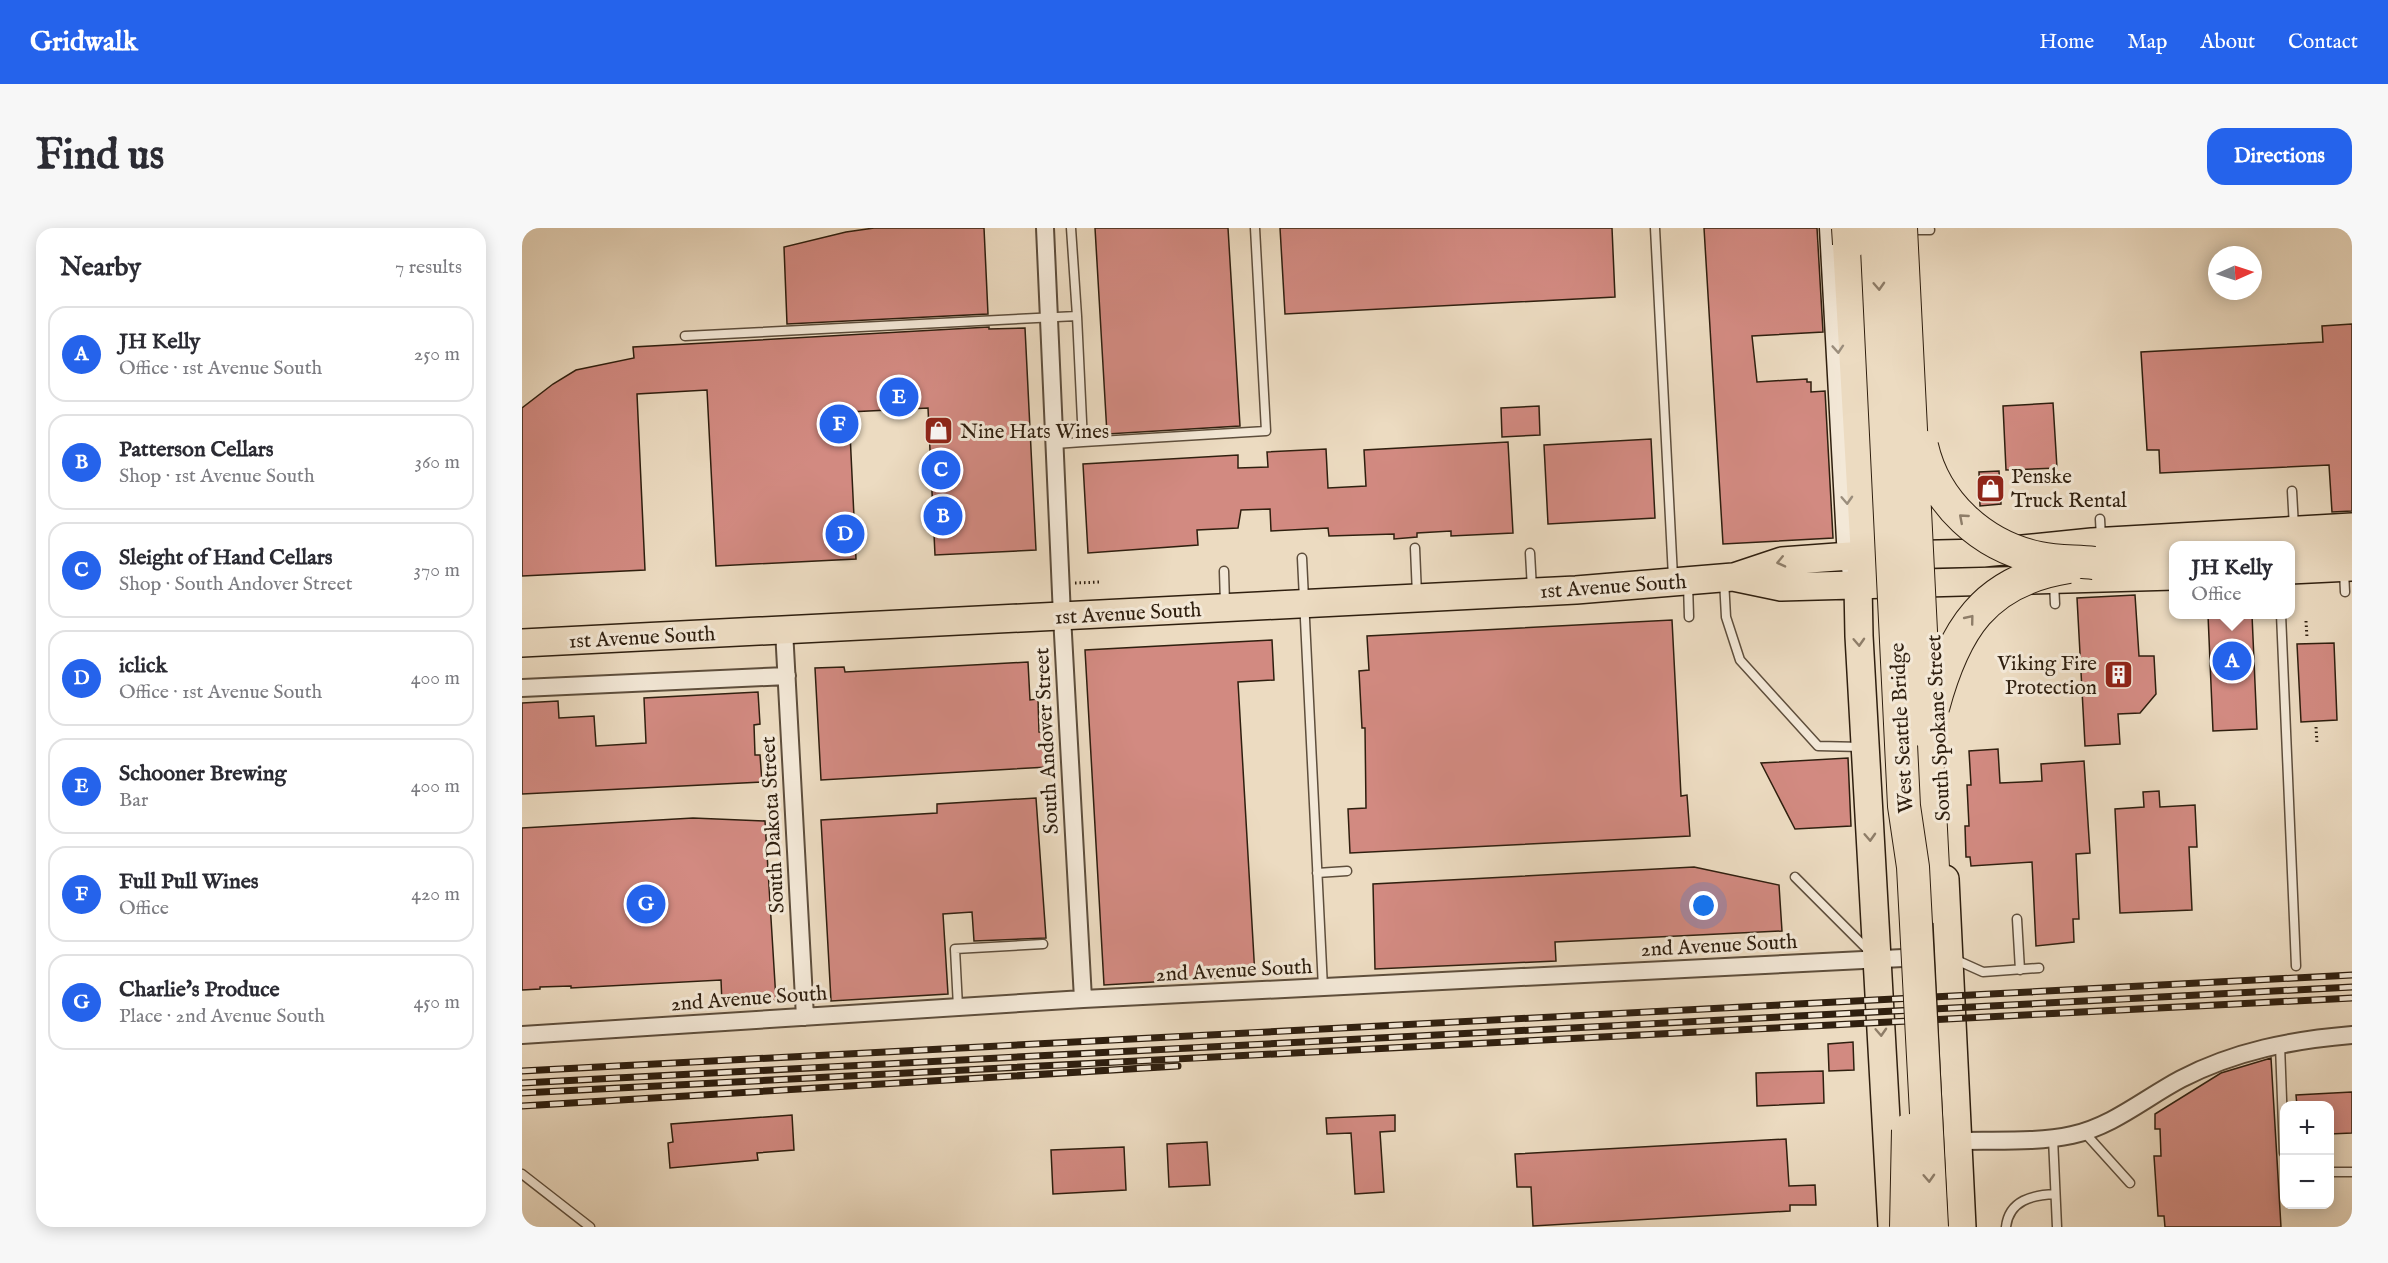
<!DOCTYPE html>
<meta charset="utf-8">
<style>
body{margin:0;font-family:"IM FELL English",serif;background:#f7f7f7;color:#2b2b33}
.controls{position:absolute;right:18px;bottom:18px;display:grid;overflow:hidden;border-radius:12px;box-shadow:0 3px 15px #0003}
.controls button{width:54px;height:54px;display:grid;place-items:center;padding:0;border:0;border-bottom:2px solid #e1e1e2;background:#fff;color:#2b2b33;font:30px sans-serif}
.compass{position:absolute;left:1686px;top:18px;width:54px;height:54px;border-radius:50%;background:#fff;box-shadow:0 3px 15px #0003;rotate:87deg}
.you{position:absolute;left:1182px;top:678px;width:21px;height:21px;margin:-15px;border:4px solid #fff;border-radius:50%;background:#1a73e8;box-shadow:0 0 0 9px #1a73e833}
.badge{display:grid;place-items:center;width:39px;height:39px;border-radius:50%;background:#2563eb;color:#fff;font-size:20px;font-weight:700}
.pin{position:absolute;translate:-50% -50%;border:3px solid #fff;box-shadow:0 2px 6px #0006}
.popup{position:absolute;left:1647px;top:313px;width:126px;height:78px;box-sizing:border-box;display:grid;place-content:center;border-radius:12px;background:#fff;filter:drop-shadow(0 2px 4px #0005);font-size:20px;white-space:nowrap;color:#7c7c81}
.popup b{font-size:22px;color:#2b2b33}
.popup::after{content:'';position:absolute;left:50%;top:100%;margin-left:-12px;border:12px solid transparent;border-top-color:#fff}
.list{margin:0;padding:0;list-style:none}
h2{display:flex;justify-content:space-between;align-items:center;height:78px;margin:0;padding:0 24px;font-size:26px}
h2 small{font-size:20px;font-weight:400;color:#7c7c81}
.list li{display:grid;grid-template-columns:39px 1fr auto;gap:18px;align-items:center;box-sizing:border-box;height:96px;margin:0 12px 12px;padding:0 12px;border:2px solid #e1e1e2;border-radius:18px}
.list b{display:block;font-size:22px;white-space:nowrap}
.list p{margin:0;font-size:20px;white-space:nowrap;color:#7c7c81}
.list em{font-size:20px;font-style:normal;color:#7c7c81}
.map{position:relative;flex:none;width:1830px;height:999px;overflow:hidden;border-radius:18px}
header{display:flex;align-items:center;gap:36px;box-sizing:border-box;height:84px;padding:0 30px;background:#2563eb;color:#fff}
header strong{font-size:28px}
nav{display:flex;gap:33px;margin-inline-start:auto;font-size:21px}
.intro{display:flex;align-items:center;justify-content:space-between;box-sizing:border-box;height:144px;padding:0 36px}
h1{margin:0;font-size:42px}
.button{padding:15px 27px;border-radius:18px;background:#2563eb;color:#fff;font-size:21px;font-weight:700}
main{display:flex;gap:36px;padding:0 36px}
aside{flex:1;background:#fff;border-radius:18px;box-shadow:0 3px 15px #0003}
.map>svg:first-child{display:block}
</style>
<header>
<strong>Gridwalk</strong>
<nav><a>Home</a><a>Map</a><a>About</a><a>Contact</a></nav>
</header>
<div class="intro"><h1>Find us</h1><a class="button">Directions</a></div>
<main>
<aside>
<h2>Nearby<small>7 results</small></h2>
<ul class="list">
<li><span class="badge">A</span><div><b>JH Kelly</b><p>Office · 1st Avenue South</p></div><em>250 m</em></li>
<li><span class="badge">B</span><div><b>Patterson Cellars</b><p>Shop · 1st Avenue South</p></div><em>360 m</em></li>
<li><span class="badge">C</span><div><b>Sleight of Hand Cellars</b><p>Shop · South Andover Street</p></div><em>370 m</em></li>
<li><span class="badge">D</span><div><b>iclick</b><p>Office · 1st Avenue South</p></div><em>400 m</em></li>
<li><span class="badge">E</span><div><b>Schooner Brewing</b><p>Bar</p></div><em>400 m</em></li>
<li><span class="badge">F</span><div><b>Full Pull Wines</b><p>Office</p></div><em>420 m</em></li>
<li><span class="badge">G</span><div><b>Charlie's Produce</b><p>Place · 2nd Avenue South</p></div><em>450 m</em></li>
</ul>
</aside>
<div class="map">
<svg width="1830" height="999" viewBox="0 0 1830 999">
<rect width="100%" height="100%" fill="#ecdbc1"/>
<filter id="stains"><feTurbulence type="fractalNoise" baseFrequency=".00333" numOctaves="4"/><feColorMatrix values="0 0 0 0 .2 0 0 0 0 .09 0 0 0 0 .02 0 0 0 .5 -.17"/></filter>
<radialGradient id="worn" r=".72"><stop offset=".6" stop-color="#630" stop-opacity="0"/><stop offset="1" stop-color="#630" stop-opacity=".3"/></radialGradient>
<path fill="#d28a81" stroke="#2f1f0f" stroke-width="1.5" d="M 352,0 L 462,0 L 466,86 L 265,96 L 262,19 L 324,4 Z
M 573,0 L 706,0 L 718,198 L 585,206 Z
M 758,0 L 1090,0 L 1093,69 L 763,86 Z
M 1182,0 L 1295,0 L 1301,104 L 1230,108 L 1235,154 L 1285,151 L 1285,154 L 1289,154 L 1289,164 L 1303,163 L 1311,310 L 1201,316 Z
M 1830,96 L 1830,283 L 1810,284 L 1807,237 L 1638,245 L 1637,222 L 1625,222 L 1619,124 L 1801,114 L 1800,98 Z
M 467,99 L 467,101 L 503,100 L 514,322 L 413,327 L 406,180 L 327,184 L 334,331 L 194,338 L 185,162 L 115,166 L 123,342 L 0,348 L 0,180 L 31,156 L 54,142 L 112,130 L 111,119 Z
M 1531,175 L 1535,240 L 1484,242 L 1481,178 Z
M 1017,178 L 1018,207 L 980,209 L 979,180 Z
M 1129,211 L 1133,290 L 1026,296 L 1022,217 Z
M 986,214 L 991,305 L 929,308 L 929,303 L 895,305 L 895,309 L 872,311 L 872,306 L 807,308 L 806,300 L 749,303 L 748,281 L 719,282 L 716,300 L 675,302 L 676,317 L 566,325 L 561,236 L 716,227 L 716,240 L 746,239 L 745,224 L 804,221 L 806,260 L 844,258 L 842,222 Z
M 1477,243 L 1479,276 L 1458,278 L 1457,244 Z
M 1613,367 L 1617,428 L 1632,428 L 1634,466 L 1618,485 L 1596,486 L 1598,516 L 1563,518 L 1555,370 Z
M 1686,387 L 1730,387 L 1735,501 L 1691,503 Z
M 1150,392 L 1159,568 L 1165,567 L 1168,608 L 828,625 L 826,581 L 844,580 L 843,500 L 840,500 L 837,443 L 847,442 L 845,408 Z
M 750,412 L 752,452 L 716,454 L 733,748 L 582,757 L 563,422 Z
M 1812,415 L 1815,492 L 1779,494 L 1775,416 Z
M 506,434 L 508,472 L 516,471 L 517,504 L 524,504 L 526,539 L 299,552 L 293,440 L 322,439 L 323,444 Z
M 236,464 L 238,496 L 232,497 L 233,527 L 238,527 L 240,554 L 0,566 L 0,475 L 36,473 L 37,490 L 72,488 L 74,518 L 124,515 L 122,470 Z
M 1476,521 L 1478,555 L 1520,553 L 1519,536 L 1562,533 L 1568,625 L 1554,626 L 1557,691 L 1551,691 L 1552,714 L 1514,718 L 1510,634 L 1449,638 L 1448,629 L 1444,629 L 1443,598 L 1447,598 L 1445,557 L 1449,557 L 1447,523 Z
M 1326,530 L 1329,598 L 1273,601 L 1239,535 Z
M 1637,563 L 1638,579 L 1673,577 L 1675,619 L 1667,619 L 1670,682 L 1598,685 L 1593,581 L 1622,579 L 1621,564 Z
M 514,570 L 524,710 L 452,713 L 450,684 L 421,686 L 426,766 L 309,773 L 299,592 L 415,585 L 415,576 Z
M 171,590 L 243,593 L 254,772 L 200,776 L 199,752 L 49,760 L 49,758 L 18,759 L 18,761 L 0,762 L 0,600 Z
M 1172,639 L 1257,657 L 1260,703 L 1033,714 L 1034,733 L 853,741 L 851,656 Z
M 1331,814 L 1332,842 L 1307,843 L 1306,816 Z
M 1749,830 L 1759,999 L 1643,999 L 1642,988 L 1636,988 L 1632,928 L 1639,928 L 1638,901 L 1633,901 L 1633,886 L 1699,845 Z
M 1301,843 L 1302,875 L 1235,878 L 1234,845 Z
M 1830,864 L 1830,905 L 1808,906 L 1808,878 L 1775,878 L 1774,867 Z
M 270,887 L 272,922 L 235,925 L 236,932 L 148,940 L 146,915 L 151,914 L 149,896 Z
M 873,887 L 873,903 L 858,904 L 862,964 L 833,966 L 829,905 L 805,906 L 804,890 Z
M 1264,911 L 1267,958 L 1293,957 L 1294,977 L 1268,977 L 1268,983 L 1011,998 L 1009,959 L 995,959 L 993,926 Z
M 685,914 L 688,957 L 647,959 L 645,916 Z
M 602,919 L 604,962 L 531,966 L 529,922 Z"/>
<g fill="none" stroke-linecap="round" stroke-linejoin="round">
<defs>
<path id="service" d="M 549,0 L 555,88
M 1133,0 L 1151,349
M 1394,2 L 1408,2
M 163,108 L 555,88 L 561,214 L 533,216
M 561,214 L 744,203 L 733,0
M 1770,263 L 1772,299
M 1578,291 L 1579,310
M 893,320 L 895,367
M 1008,325 L 1010,361
M 780,330 L 801,760
M 702,343 L 703,376
M 1822,343 L 1823,364
M 1202,352 L 1204,389 L 1218,432 L 1296,518 L 1340,519
M 1532,355 L 1533,376
M 1166,356 L 1167,389
M 1759,386 L 1774,738
M 795,645 L 825,643
M 1273,649 L 1347,723
M 1495,691 L 1498,742
M 1432,731 L 1461,744 L 1517,740
M 436,779 L 433,721 L 521,716
M 1758,817 L 1762,925
M 1562,904 L 1608,955
M 1531,910 L 1535,999
M 1808,944 L 1830,944
M 0,946 L 68,999
M 1484,999 C 1487,972 1511,967 1533,966"/>
<path id="minor" d="M 523,0 L 540,388 L 561,771
M 262,402 L 283,789
M 0,460 L 265,448
M 0,807 L 561,771 L 1401,729
M 1436,913 C 1473,912 1514,915 1550,907 C 1591,898 1623,870 1659,851 C 1713,823 1770,812 1830,807"/>
<path id="secondary" d="M 1310,0 L 1327,313 L 1333,345"/>
<path id="primary" d="M 1341,339 L 1336,356 L 1337,408 L 1370,999
M 1768,342 L 1830,339
M 1212,349 L 1260,333 L 1328,328 L 1461,325 L 1570,314 L 1830,299
M 0,415 L 1054,362 L 1211,349 L 1259,359 L 1652,348
M 1423,651 L 1440,999"/>
<path id="motorway" d="M 1327,16 L 1345,328
M 1768,323 L 1830,320
M 1572,335 L 1652,330
M 1404,504 L 1413,679"/>
</defs>
<use href="#service" stroke="#5e4e3c" stroke-width="11"/>
<use href="#minor" stroke="#5e4e3c" stroke-width="20"/>
<use href="#secondary" stroke="#2f1f0f" stroke-width="27"/>
<use href="#primary" stroke="#2f1f0f" stroke-width="30"/>
<use href="#motorway" stroke="#2f1f0f" stroke-width="34"/>
<path stroke="#2f1f0f" stroke-width="3" stroke-dasharray="1.5 3" stroke-linecap="butt" d="M 553,355 L 578,354
M 1784,393 L 1785,410
M 1794,499 L 1795,515"/>
<use href="#service" stroke="#f3e8d7" stroke-width="8"/>
<use href="#minor" stroke="#f3e8d7" stroke-width="16"/>
<use href="#secondary" stroke="#f3e8d7" stroke-width="24"/>
<use href="#primary" stroke="#ecdbc1" stroke-width="27"/>
<use href="#motorway" stroke="#ecdbc1" stroke-width="32"/>
<defs>
<path id="rail" d="M 0,843 L 1830,747
M 0,855 L 1830,759
M 0,865 L 1830,770
M 0,878 L 656,838"/>
</defs>
<use href="#rail" stroke="#2f1f0f" stroke-width="7"/>
<use href="#rail" stroke="#f3e8d7" stroke-width="4.5" stroke-dasharray="14" stroke-linecap="butt"/>
<defs>
<path id="motorway-bridge" d="M 1326,0 L 1327,16
M 1354,0 L 1382,578 L 1391,639 L 1410,999
M 1379,0 L 1404,504
M 1400,218 C 1413,275 1460,318 1517,330 C 1535,334 1554,333 1572,335
M 1411,480 C 1432,402 1462,352 1547,339
M 1384,999 L 1386,902"/>
</defs>
<use href="#motorway-bridge" stroke="#2f1f0f" stroke-width="34" stroke-linecap="butt"/>
<use href="#motorway-bridge" stroke="#ecdbc1" stroke-width="32"/>
</g>
<defs><path id="oneway-chevron" d="M-2-3.5L2.5 0L-2 3.5" fill="none" stroke-width="1.6" stroke-linecap="round" stroke-linejoin="round" transform="scale(1.5)"/></defs>
<g stroke="#8e7d68">
<use href="#oneway-chevron" transform="translate(1357 58) rotate(87)"/>
<use href="#oneway-chevron" transform="translate(1441 290) rotate(-139)"/>
<use href="#oneway-chevron" transform="translate(1259 334) rotate(167)"/>
<use href="#oneway-chevron" transform="translate(1448 391) rotate(-51)"/>
<use href="#oneway-chevron" transform="translate(1337 414) rotate(87)"/>
<use href="#oneway-chevron" transform="translate(1348 609) rotate(87)"/>
<use href="#oneway-chevron" transform="translate(1359 804) rotate(87)"/>
<use href="#oneway-chevron" transform="translate(1407 950) rotate(87)"/>
</g>
<g stroke="#9b8e7d">
<use href="#oneway-chevron" transform="translate(1316 121) rotate(86)"/>
<use href="#oneway-chevron" transform="translate(1325 272) rotate(87)"/>
</g>
<defs>
<symbol id="shop-square" viewBox="-11 -11 22 22"><rect x="-9" y="-9" width="18" height="18" rx="4" fill="#8f2418" stroke="#f3e8d7"/><path d="M-5-2.5h2.3a2.7 3.5 0 0 1 5.4 0H5L5.5 6h-11ZM-1.5-2.5h3a1.5 2.3 0 0 0-3 0Z" fill="#fff"/></symbol>
<symbol id="building-square" viewBox="-11 -11 22 22"><rect x="-9" y="-9" width="18" height="18" rx="4" fill="#8f2418" stroke="#f3e8d7"/><path d="M-4-6H4V6H1V3H-1V6H-4ZM-2.5-4.3h1.7v1.8h-1.7ZM.8-4.3h1.7v1.8H.8ZM-2.5-1h1.7V.8h-1.7ZM.8-1h1.7V.8H.8Z" fill="#fff"/></symbol>
</defs>
<g fill-rule="evenodd">
<use href="#shop-square" x="400" y="186" width="33" height="33"/>
<use href="#shop-square" x="1452" y="244" width="33" height="33"/>
<use href="#building-square" x="1580" y="430" width="33" height="33"/>
</g>
<g text-anchor="middle" stroke-width="6" stroke-linejoin="round" paint-order="stroke">
<g font-size="21" fill="#2f1f0f" stroke="#f3e8d7" text-anchor="start">
<text x="438" y="210">Nine Hats Wines</text>
<text x="1489" y="255">Penske<tspan x="1489" dy="24">Truck Rental</tspan></text>
<text x="1575" y="442" text-anchor="end">Viking Fire<tspan x="1575" dy="24">Protection</tspan></text>
</g>
<g font-size="21" fill="#2f1f0f" stroke="#f3e8d7">
<text transform="translate(1091 358) rotate(-4)" y="7">1st Avenue South</text>
<text transform="translate(606 385) rotate(-3)" y="7">1st Avenue South</text>
<text transform="translate(120 409) rotate(-3)" y="7">1st Avenue South</text>
<text transform="translate(1379 500) rotate(-93)" y="7">West Seattle Bridge</text>
<text transform="translate(1416 500) rotate(-93)" y="7">South Spokane Street</text>
<text transform="translate(524 513) rotate(-93)" y="7">South Andover Street</text>
<text transform="translate(250 597) rotate(-93)" y="7">South Dakota Street</text>
<text transform="translate(1197 717) rotate(-3)" y="7">2nd Avenue South</text>
<text transform="translate(712 742) rotate(-3)" y="7">2nd Avenue South</text>
<text transform="translate(227 770) rotate(-4)" y="7">2nd Avenue South</text>
</g>
</g>
<rect width="100%" height="100%" filter="url(#stains)"/>
<rect width="100%" height="100%" fill="url(#worn)"/>
</svg>
<div class="controls">
<button>+</button>
<button>−</button>
</div>
<svg class="compass" viewBox="-18 -18 36 36"><path d="M0-13l5 13h-10z" fill="#e53935"/><path d="M0 13l5-13h-10z" fill="#7c7c81"/></svg>
<div class="you"></div>
<div class="pin badge" style="left:1710px;top:433px">A</div>
<div class="popup"><b>JH Kelly</b>Office</div>
<div class="pin badge" style="left:421px;top:288px">B</div>
<div class="pin badge" style="left:419px;top:242px">C</div>
<div class="pin badge" style="left:323px;top:306px">D</div>
<div class="pin badge" style="left:377px;top:169px">E</div>
<div class="pin badge" style="left:317px;top:196px">F</div>
<div class="pin badge" style="left:124px;top:676px">G</div>
</div>
</main>
